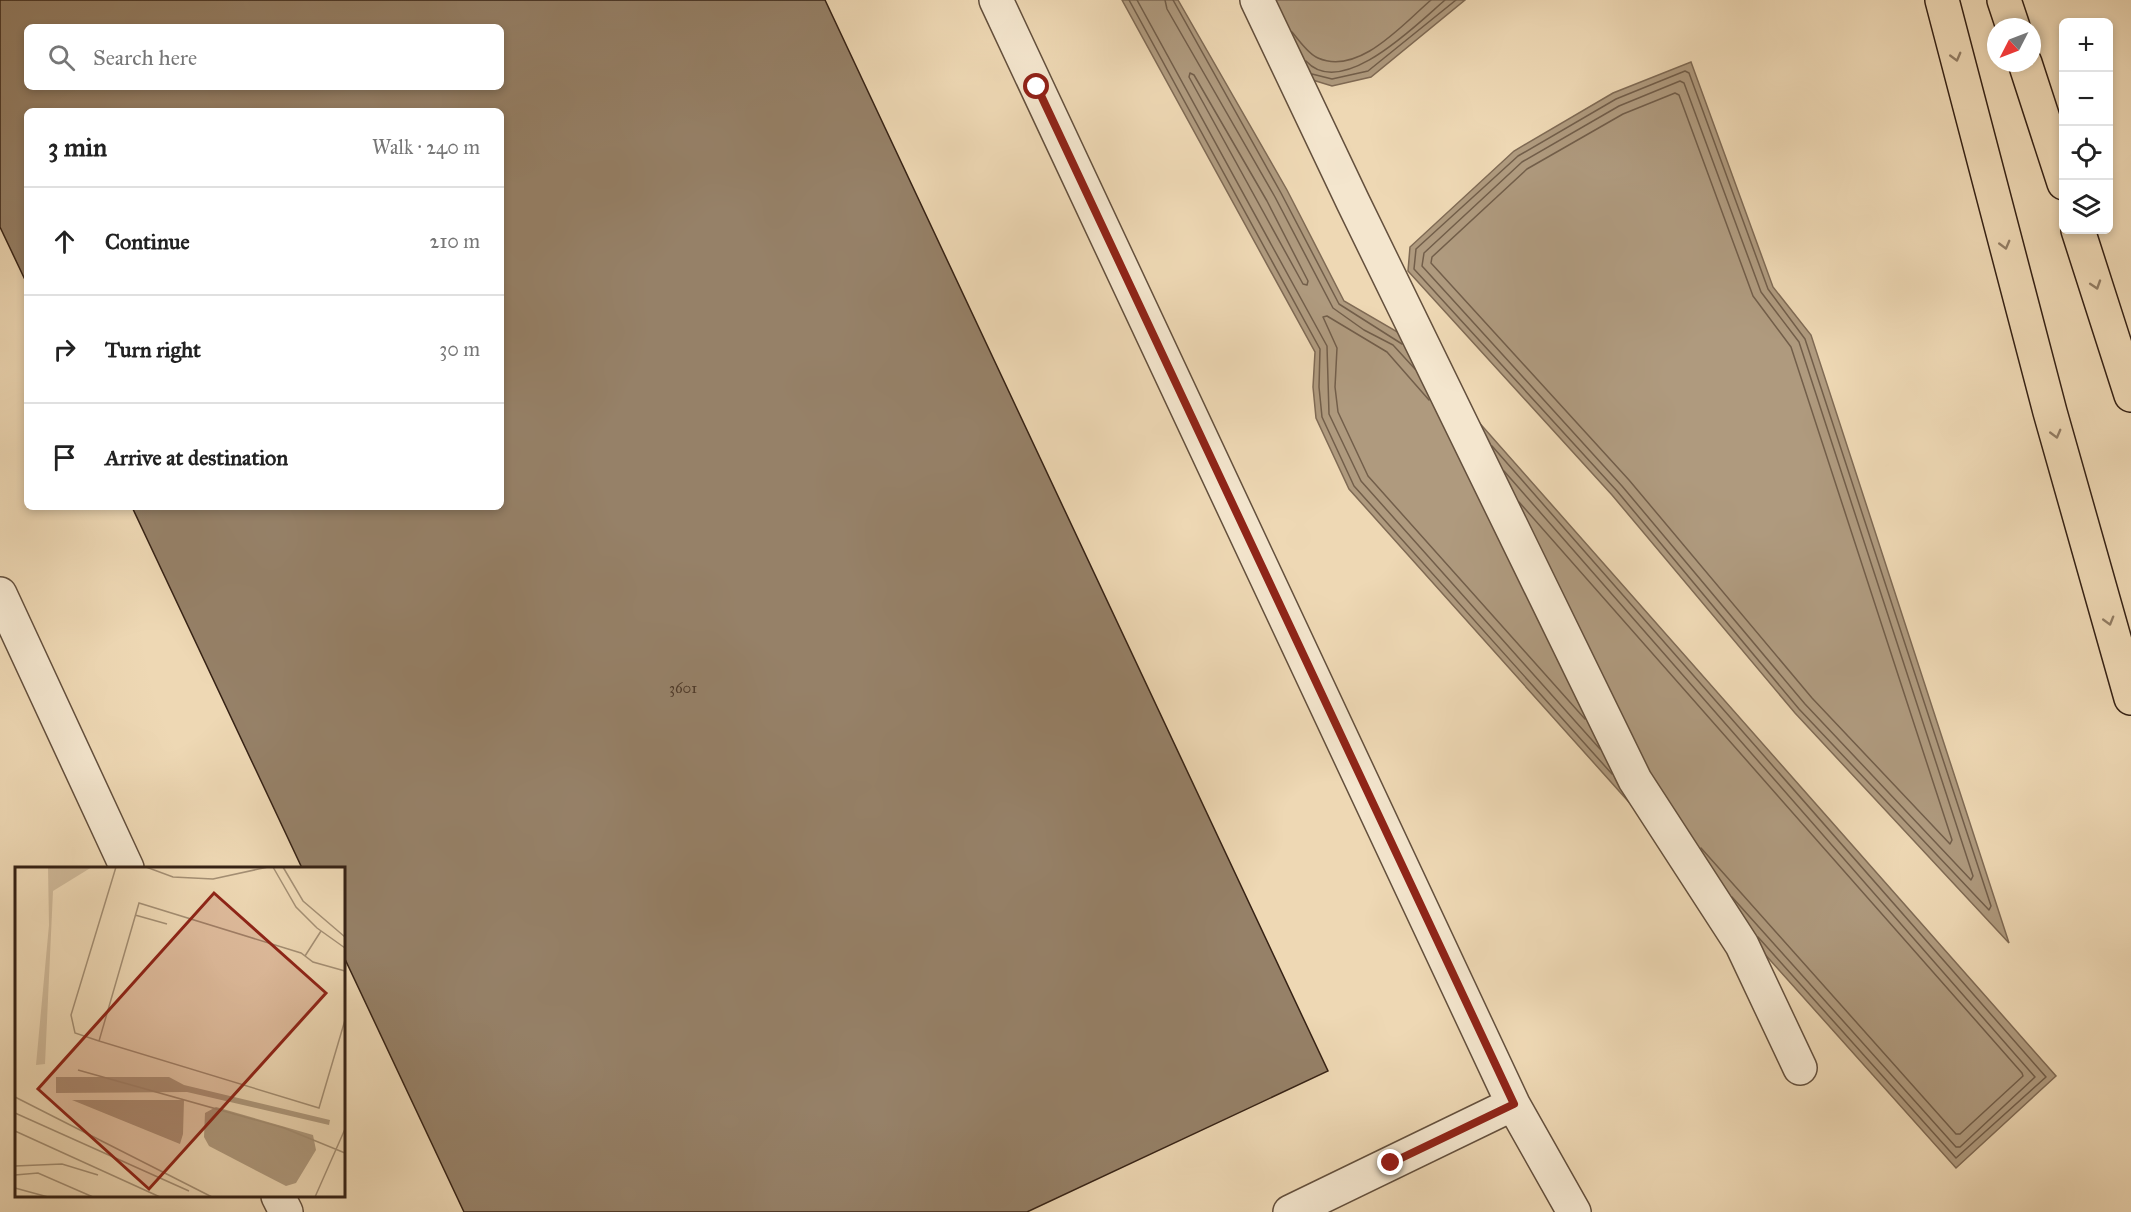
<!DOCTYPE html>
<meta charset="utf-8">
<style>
body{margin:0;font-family:"IM FELL Great Primer",serif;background:#f2f2f2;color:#222}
.controls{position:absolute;right:18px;top:18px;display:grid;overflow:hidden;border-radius:9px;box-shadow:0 3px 9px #0003}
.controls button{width:54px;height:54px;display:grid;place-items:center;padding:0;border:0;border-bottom:2px solid #e0e0e0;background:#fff;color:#222;font:30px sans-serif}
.compass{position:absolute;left:1987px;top:18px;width:54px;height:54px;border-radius:50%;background:#fff;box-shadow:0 3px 9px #0003;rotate:228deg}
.stop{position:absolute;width:18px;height:18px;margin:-14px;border:4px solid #8f2418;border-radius:50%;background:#fff}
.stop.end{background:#8f2418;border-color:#fff;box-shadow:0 2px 6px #0008}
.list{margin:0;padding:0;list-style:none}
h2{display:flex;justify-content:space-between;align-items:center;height:78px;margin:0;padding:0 24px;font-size:26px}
h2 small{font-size:20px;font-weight:400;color:#767676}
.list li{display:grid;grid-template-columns:39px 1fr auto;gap:18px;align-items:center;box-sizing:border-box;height:108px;padding:0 24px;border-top:2px solid #e0e0e0}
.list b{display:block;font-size:22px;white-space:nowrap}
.list em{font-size:20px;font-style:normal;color:#767676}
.icon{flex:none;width:33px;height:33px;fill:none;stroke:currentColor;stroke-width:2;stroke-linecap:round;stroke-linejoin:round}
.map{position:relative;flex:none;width:2131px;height:1212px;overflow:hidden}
.search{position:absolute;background:#fff;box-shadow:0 3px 9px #0003;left:24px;top:24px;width:480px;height:66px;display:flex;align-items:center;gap:15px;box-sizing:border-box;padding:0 21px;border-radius:9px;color:#767676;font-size:22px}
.panel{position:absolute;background:#fff;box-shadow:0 3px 9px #0003;left:24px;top:108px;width:480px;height:402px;border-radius:9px}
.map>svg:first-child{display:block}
</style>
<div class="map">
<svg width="2131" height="1212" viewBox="0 0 2131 1212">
<rect width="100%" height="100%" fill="#eed8b4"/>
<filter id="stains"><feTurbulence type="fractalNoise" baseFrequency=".00333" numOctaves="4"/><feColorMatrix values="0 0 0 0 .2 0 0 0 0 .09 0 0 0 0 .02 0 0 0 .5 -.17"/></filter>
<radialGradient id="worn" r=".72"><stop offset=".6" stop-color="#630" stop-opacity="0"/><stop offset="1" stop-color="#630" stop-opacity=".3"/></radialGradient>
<path fill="#af9a7e" stroke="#7f6a54" stroke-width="1.5" d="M 1122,0 L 1178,0 L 1287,190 L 1344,301 L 1401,334 L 2056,1076 L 1956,1168 L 1349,489 L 1316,418 L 1313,387 L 1315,352 Z
M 1249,0 L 1465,0 L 1371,77 L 1332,86 L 1303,77 Z
M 1691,62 L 1773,287 L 1811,335 L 2009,943 L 1795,713 L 1612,495 L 1408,271 L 1410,247 L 1514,151 L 1613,93 Z"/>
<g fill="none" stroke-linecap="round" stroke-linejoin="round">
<path stroke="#725e4a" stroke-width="1.5" d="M 1129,0 L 1320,349 L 1319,387 L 1322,417 L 1354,486 L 1612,774
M 1137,0 L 1327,346 L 1329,414 L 1361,481 L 1600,749
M 1165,0 L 1167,9 L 1275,197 L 1333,308 L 1364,330 L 1393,345 L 1415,369
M 1173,0 L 1281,193 L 1339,304 L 1402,344
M 1292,32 C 1299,40 1308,54 1318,58 C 1359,76 1403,24 1431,0
M 1306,61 C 1342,101 1418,23 1445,0
M 1685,71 L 1689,73 L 1768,289 L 1805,339 L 1991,906 L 1989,910 L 1799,709 L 1617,491 L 1414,269 L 1416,249 L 1518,156 L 1616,99 Z
M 1190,73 L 1194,75 L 1267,201 L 1308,281 L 1307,285 L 1303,284 L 1189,77 Z
M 1312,74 L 1332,79 L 1368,71 L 1456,0
M 1680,81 L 1684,83 L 1761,292 L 1799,342 L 1973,876 L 1971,880 L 1805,704 L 1622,486 L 1422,266 L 1424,253 L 1522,162 L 1619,106 Z
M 1675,93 L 1679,95 L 1753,296 L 1791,347 L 1952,840 L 1950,844 L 1812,698 L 1629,480 L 1431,263 L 1432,257 L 1527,169 L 1623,114 Z
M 1429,400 L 1387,352 L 1327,316 L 1323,317 L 1337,348 L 1335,387 L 1338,412 L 1368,476 L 1585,719
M 1492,446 L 2046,1077 L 1956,1158 L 1758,937
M 1504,471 L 2035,1077 L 1960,1147 L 1956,1147 L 1732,897
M 1519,502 L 2022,1073 L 2023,1076 L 1960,1134 L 1956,1134 L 1701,848"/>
</g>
<path fill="#968168" stroke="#362215" stroke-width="1.5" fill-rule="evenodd" d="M 0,0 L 825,0 L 1328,1071 L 1027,1212 L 464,1212 L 344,957 L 344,868 L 302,868 L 132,507 L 501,507 L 501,111 L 27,111 L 27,284 L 0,227 ZM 27,27 L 501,27 L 501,87 L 27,87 Z"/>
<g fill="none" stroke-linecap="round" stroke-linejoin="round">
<defs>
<path id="minor" d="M 996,0 L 1513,1104 L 1290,1212
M 1257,0 L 1353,202 L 1635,780 L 1742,945 L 1800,1068
M 0,594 L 127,868
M 1513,1104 L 1574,1212
M 278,1196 L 286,1212"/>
<path id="highway" d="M 1942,0 L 2050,412 L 2131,698
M 2004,0 L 2013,27
M 2025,63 L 2064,183
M 2078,230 L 2131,395"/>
</defs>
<use href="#minor" stroke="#64503d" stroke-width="36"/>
<use href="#highway" stroke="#362215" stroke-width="36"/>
<use href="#minor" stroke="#f4e6ce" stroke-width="33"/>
<use href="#highway" stroke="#eed8b4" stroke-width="33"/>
</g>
<defs><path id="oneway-chevron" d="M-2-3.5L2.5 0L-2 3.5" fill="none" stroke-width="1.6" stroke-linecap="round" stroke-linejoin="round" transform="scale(1.5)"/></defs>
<g stroke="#927d64">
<use href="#oneway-chevron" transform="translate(1956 57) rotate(75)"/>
<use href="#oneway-chevron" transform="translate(2005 245) rotate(75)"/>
<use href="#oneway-chevron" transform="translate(2096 285) rotate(72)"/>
<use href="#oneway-chevron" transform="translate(2056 434) rotate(75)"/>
<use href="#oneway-chevron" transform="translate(2109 621) rotate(74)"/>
</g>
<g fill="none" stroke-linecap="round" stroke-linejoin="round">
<path stroke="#8f2418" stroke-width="8" d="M 1037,87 L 1514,1104 L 1391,1163"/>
</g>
<g text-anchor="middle" stroke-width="6" stroke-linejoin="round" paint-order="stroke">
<g font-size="15" fill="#4e3a2a">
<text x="683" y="693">3601</text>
</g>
</g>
<g transform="translate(15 867)">
<rect width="330" height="330" fill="#eed8b4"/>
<path d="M 33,0 L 77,0 L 38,24 L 30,197 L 21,198 L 34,58 Z" fill="#cfb999"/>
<path d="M 41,210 L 154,210 L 169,218 L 315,253 L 314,258 L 172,225 L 41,226 ZM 57,233 L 169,233 L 168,267 L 165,277 ZM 201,240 L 298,268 L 301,283 L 281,316 L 271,319 L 194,279 L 189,270 L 190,246 Z" fill="#af9a7e"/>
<path fill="none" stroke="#a48f74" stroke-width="1.5" d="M 131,0 L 158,10 L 198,12 L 253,0M 258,0 L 281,40 L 302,61 L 330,81M 268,0 L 288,34 L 330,70M 120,48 L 152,57M 290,89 L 306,64M 330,104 L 298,95 L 286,86 L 124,36 L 84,174 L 304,241 L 330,153M 84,174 L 60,166 L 56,148 L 101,0M 63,203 L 269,261 L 330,286M 0,230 L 197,330M 0,246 L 174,324M 0,264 L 145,330M 0,299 L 47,297 L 83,308M 0,308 L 23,306 L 78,330M 0,321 L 33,330M 300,330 L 330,262"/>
<path fill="#8f2418" fill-opacity="0.15" stroke="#8f2418" stroke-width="3" d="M 199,26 L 311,126 L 134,322 L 23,222 Z"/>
<rect width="330" height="330" fill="none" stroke="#362215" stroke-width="3"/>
</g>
<rect width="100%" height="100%" filter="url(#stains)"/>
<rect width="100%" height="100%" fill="url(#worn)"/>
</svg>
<div class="controls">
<button>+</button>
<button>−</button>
<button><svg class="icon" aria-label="locate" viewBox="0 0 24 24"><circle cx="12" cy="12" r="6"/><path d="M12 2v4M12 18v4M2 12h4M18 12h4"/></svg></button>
<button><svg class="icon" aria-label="layers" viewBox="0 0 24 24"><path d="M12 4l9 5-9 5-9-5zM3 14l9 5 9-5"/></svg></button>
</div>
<svg class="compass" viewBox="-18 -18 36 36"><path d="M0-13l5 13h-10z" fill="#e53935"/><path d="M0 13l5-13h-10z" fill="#767676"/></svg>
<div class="stop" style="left:1037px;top:87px"></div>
<div class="stop end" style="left:1391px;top:1163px"></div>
<div class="search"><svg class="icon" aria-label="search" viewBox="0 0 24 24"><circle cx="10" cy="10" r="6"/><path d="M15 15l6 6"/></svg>Search here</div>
<section class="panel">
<h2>3 min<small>Walk · 240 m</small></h2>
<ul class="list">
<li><svg class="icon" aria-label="ahead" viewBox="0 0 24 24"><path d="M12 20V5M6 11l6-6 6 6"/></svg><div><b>Continue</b></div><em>210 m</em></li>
<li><svg class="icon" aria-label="right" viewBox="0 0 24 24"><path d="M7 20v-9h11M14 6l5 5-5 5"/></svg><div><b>Turn right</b></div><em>30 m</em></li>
<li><svg class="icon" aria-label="arrive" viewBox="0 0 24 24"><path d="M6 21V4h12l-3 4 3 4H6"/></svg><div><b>Arrive at destination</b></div></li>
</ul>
</section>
</div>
